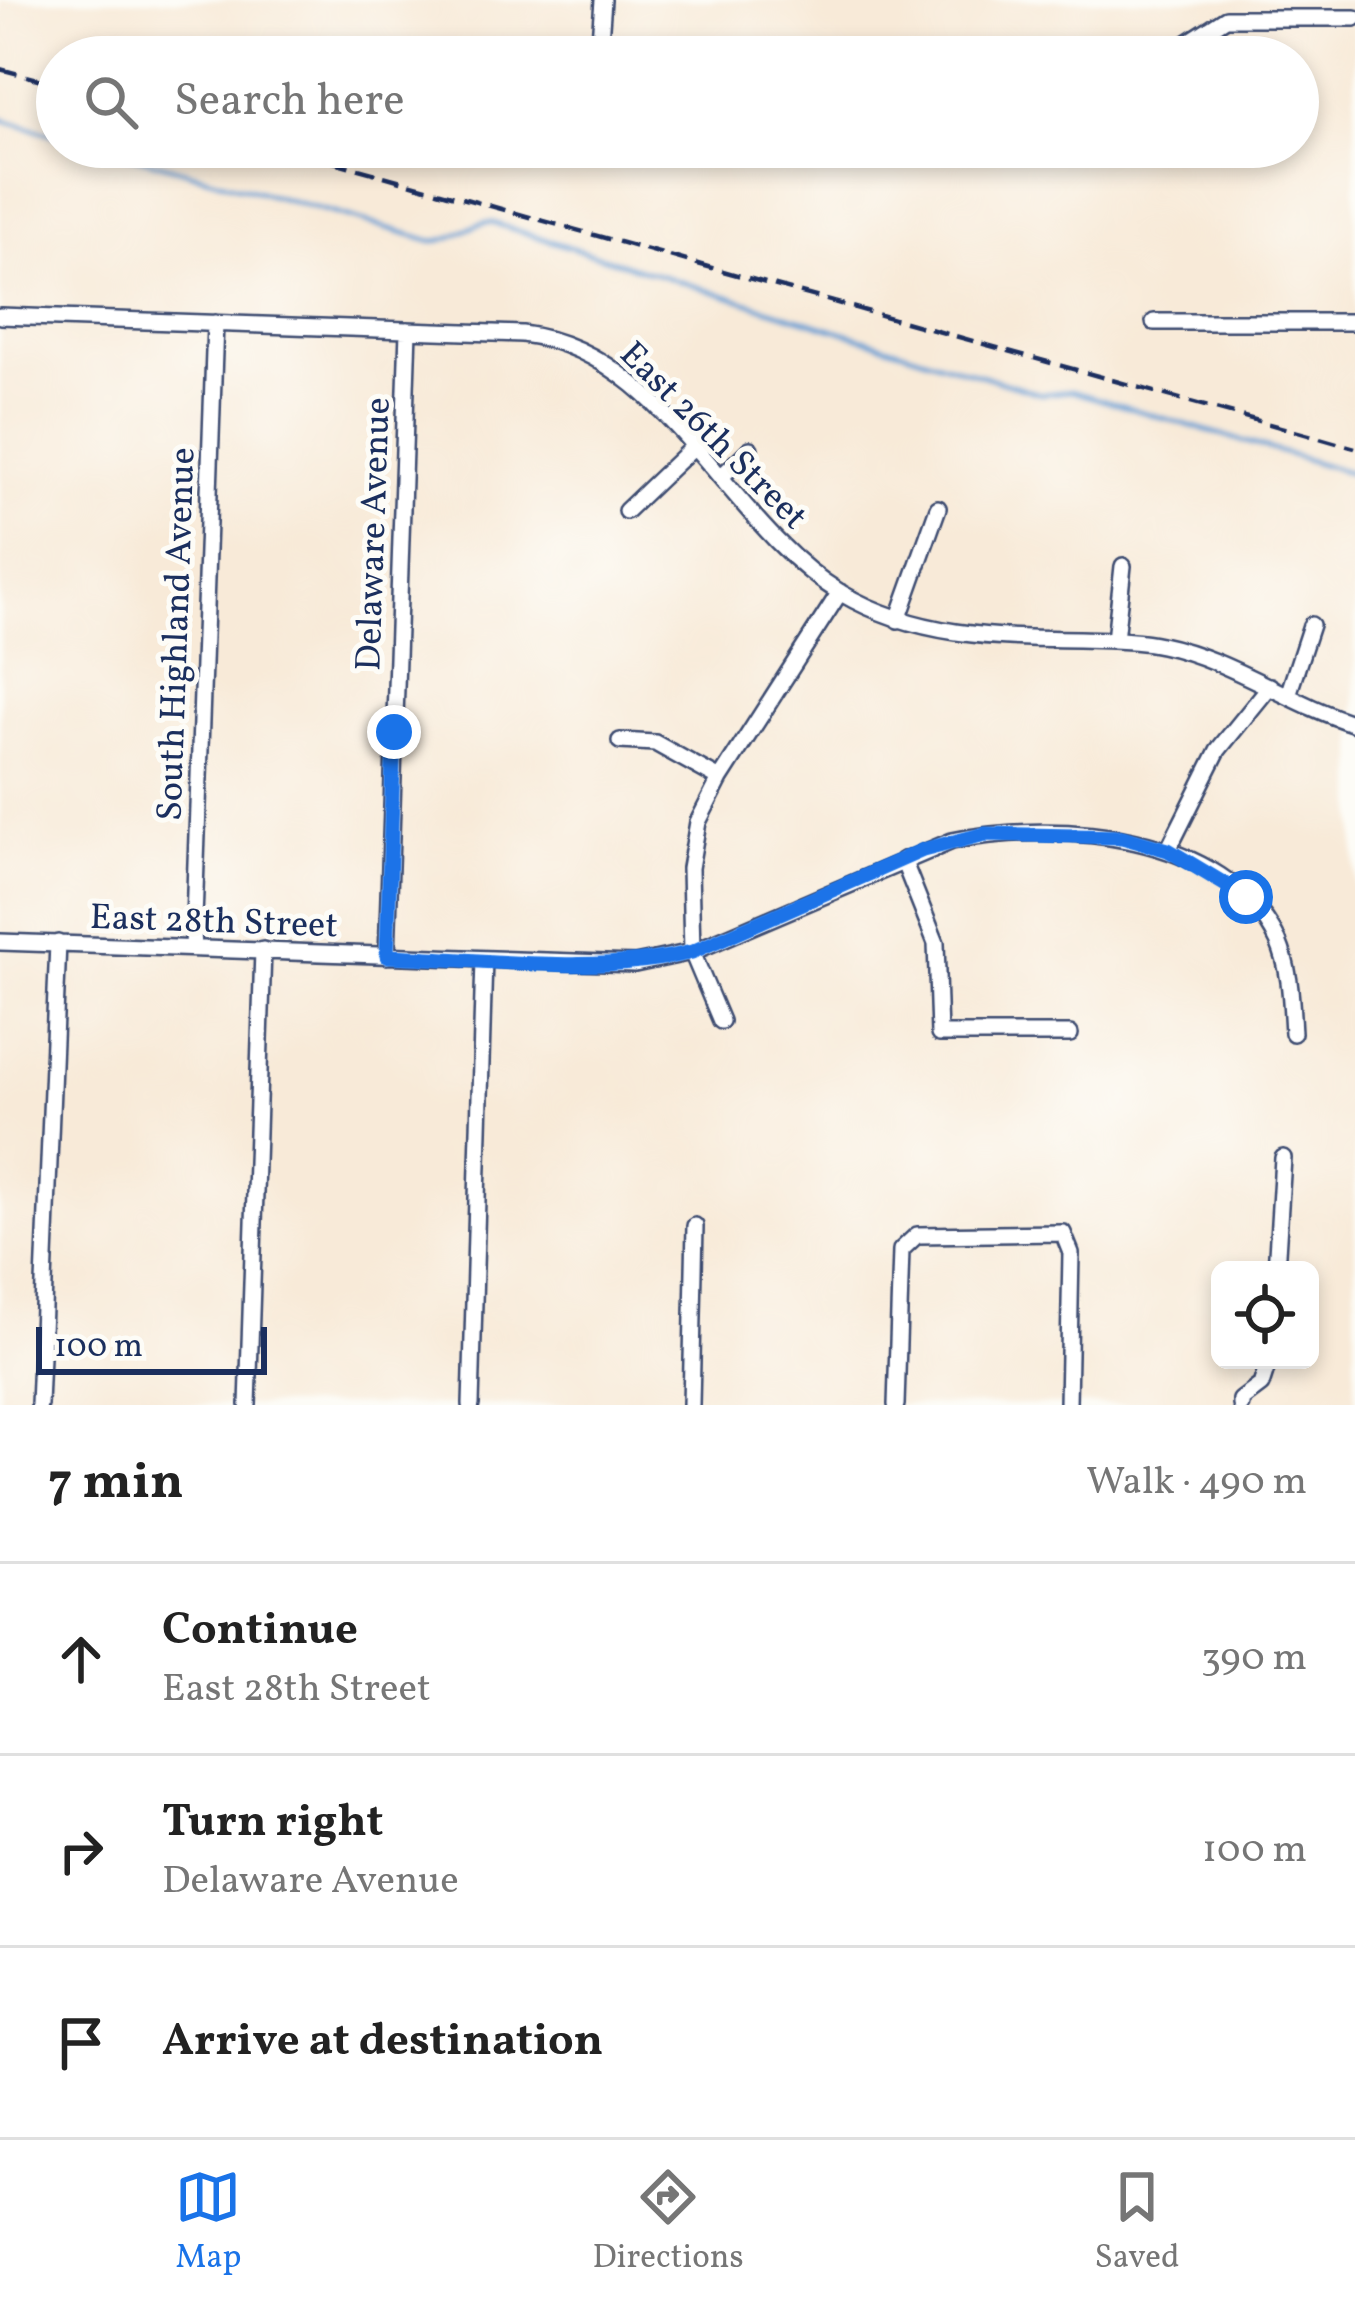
<!DOCTYPE html>
<meta charset="utf-8">
<style>
body{margin:0;font-family:Vollkorn,serif;background:#f2f2f2;color:#222}
.controls{position:absolute;right:36px;bottom:36px;display:grid;overflow:hidden;border-radius:18px;box-shadow:0 6px 18px #0003}
.controls button{width:108px;height:108px;display:grid;place-items:center;padding:0;border:0;border-bottom:3px solid #e0e0e0;background:#fff;color:#222;font:60px sans-serif}
.scale{position:absolute;left:36px;bottom:30px;width:231px;box-sizing:border-box;padding-left:12px;border:6px solid #1b2f5e;border-top:0;font-size:33px;line-height:42px;white-space:nowrap;color:#1b2f5e;-webkit-text-stroke:9px #fdfcf7;paint-order:stroke}
.stop{position:absolute;width:36px;height:36px;margin:-27px;border:9px solid #1a73e8;border-radius:50%;background:#fff}
.stop.end{background:#1a73e8;border-color:#fff;box-shadow:0 3px 12px #0008}
.list{margin:0;padding:0;list-style:none}
h2{display:flex;justify-content:space-between;align-items:center;height:156px;margin:0;padding:0 48px;font-size:51px}
h2 small{font-size:39px;font-weight:400;color:#767676}
.list li{display:grid;grid-template-columns:78px 1fr auto;gap:36px;align-items:center;box-sizing:border-box;height:192px;padding:0 48px;border-top:3px solid #e0e0e0}
.list b{display:block;font-size:45px;white-space:nowrap}
.list p{margin:0;font-size:39px;white-space:nowrap;color:#767676}
.list em{font-size:39px;font-style:normal;color:#767676}
.icon{flex:none;width:66px;height:66px;fill:none;stroke:currentColor;stroke-width:2;stroke-linecap:round;stroke-linejoin:round}
.map{position:relative;flex:none;width:1355px;height:1405px;overflow:hidden}
.search{position:absolute;background:#fff;box-shadow:0 6px 18px #0003;left:36px;right:36px;top:36px;height:132px;display:flex;align-items:center;gap:30px;box-sizing:border-box;padding:0 42px;border-radius:66px;color:#767676;font-size:45px}
.sheet{height:732px;background:#fff}
nav{display:flex;justify-content:space-around;align-items:center;box-sizing:border-box;height:168px;border-top:3px solid #e0e0e0;background:#fff;font-size:33px;color:#767676}
nav a{display:grid;justify-items:center;gap:6px}
nav .on{color:#1a73e8}
.map>svg:first-child{display:block}
</style>
<div class="map">
<svg width="1355" height="1405" viewBox="0 0 1355 1405">
<rect width="100%" height="100%" fill="#fdfcf7"/>
<filter id="ink" filterUnits="userSpaceOnUse"><feTurbulence type="fractalNoise" baseFrequency=".00833" numOctaves="2"/><feDisplacementMap in="SourceGraphic" scale="24" xChannelSelector="R" yChannelSelector="G"/><feConvolveMatrix kernelMatrix="1 2 1 2 8 2 1 2 1" color-interpolation-filters="sRGB"/></filter>
<filter id="wash" filterUnits="userSpaceOnUse"><feTurbulence type="fractalNoise" baseFrequency=".004" numOctaves="4" result="noise"/><feDisplacementMap in="SourceGraphic" scale="48" xChannelSelector="R" yChannelSelector="G"/><feGaussianBlur stdDeviation="2.7" result="paint"/><feColorMatrix in="noise" values="0 0 0 0 0 0 0 0 0 0 0 0 0 0 0 0 0 1.4 0 .05"/><feComposite in="paint" operator="in"/></filter>
<g filter="url(#wash)">
<rect width="100%" height="100%" fill="#f8ead8"/>
<g fill="none" stroke-linecap="round" stroke-linejoin="round">
<path stroke="#649ed4" stroke-width="4.5" d="M 0,119 L 57,135
M 100,147 L 433,241 C 456,241 472,221 493,223 L 1041,394 L 1071,391 L 1355,474"/>
</g>
</g>
<g filter="url(#ink)">
<g fill="none" stroke-linecap="round" stroke-linejoin="round">
<defs>
<path id="minor" d="M 1187,43 L 1226,18 L 1355,18
M 595,57 L 599,54 L 603,0
M 0,316 L 522,334 C 668,352 724,523 841,593 C 916,637 995,638 1079,639 C 1106,640 1135,639 1161,645 C 1230,659 1288,703 1355,724
M 1154,322 L 1355,322
M 721,477 L 750,449
M 626,511 L 693,447
M 898,620 L 938,508
M 1115,640 L 1123,566
M 1288,695 L 1311,625
M 620,741 L 655,743 L 720,779
M 1168,850 L 1218,750 L 1270,686
M 903,860 L 936,943 L 939,1034 L 1070,1034
M 0,942 L 635,964 L 692,952 L 952,841 C 1057,820 1225,830 1278,941 C 1291,971 1291,1001 1293,1033
M 193,948 L 215,323
M 387,956 L 408,330
M 721,1021 L 692,952 L 690,868 L 698,822 L 720,779 L 840,592
M 1276,1270 L 1283,1158
M 39,1405 L 58,943
M 248,1405 L 263,950
M 471,1405 L 484,959
M 691,1405 L 695,1226
M 896,1405 L 901,1250 L 917,1235 L 1063,1233 L 1071,1253 L 1068,1405
M 1241,1405 L 1241,1400 L 1261,1385 L 1269,1360"/>
</defs>
<use href="#minor" stroke="#3c4b70" stroke-width="20"/>
<use href="#minor" stroke="#fff" stroke-width="15"/>
<path stroke="#1b2f5e" stroke-width="4.5" stroke-dasharray="18 9" stroke-linecap="butt" d="M 0,69 L 57,84
M 280,147 L 1355,448"/>
</g>
</g>
<g fill="none" stroke-linecap="round" stroke-linejoin="round" filter="url(#ink)">
<path stroke="#1a73e8" stroke-width="15" d="M 394,732 L 387,956 C 485,959 597,976 692,952 L 923,850 L 985,834 L 1122,837 L 1168,850 L 1246,897"/>
</g>
<g text-anchor="middle" stroke-width="10" stroke-linejoin="round" paint-order="stroke">
<g font-size="36" fill="#1b2f5e" stroke="#fdfcf7">
<text transform="translate(715 434) rotate(45)" y="13">East 26th Street</text>
<text transform="translate(371 534) rotate(-88)" y="13">Delaware Avenue</text>
<text transform="translate(174 634) rotate(-88)" y="13">South Highland Avenue</text>
<text transform="translate(214 919) rotate(2)" y="13">East 28th Street</text>
</g>
</g>
</svg>
<div class="controls">
<button><svg class="icon" aria-label="locate" viewBox="0 0 24 24"><circle cx="12" cy="12" r="6"/><path d="M12 2v4M12 18v4M2 12h4M18 12h4"/></svg></button>
</div>
<div class="scale">100 m</div>
<div class="stop" style="left:1246px;top:897px"></div>
<div class="stop end" style="left:394px;top:732px"></div>
<div class="search"><svg class="icon" aria-label="search" viewBox="0 0 24 24"><circle cx="10" cy="10" r="6"/><path d="M15 15l6 6"/></svg>Search here</div>
</div>
<section class="sheet">
<h2>7 min<small>Walk · 490 m</small></h2>
<ul class="list">
<li><svg class="icon" aria-label="ahead" viewBox="0 0 24 24"><path d="M12 20V5M6 11l6-6 6 6"/></svg><div><b>Continue</b><p>East 28th Street</p></div><em>390 m</em></li>
<li><svg class="icon" aria-label="right" viewBox="0 0 24 24"><path d="M7 20v-9h11M14 6l5 5-5 5"/></svg><div><b>Turn right</b><p>Delaware Avenue</p></div><em>100 m</em></li>
<li><svg class="icon" aria-label="arrive" viewBox="0 0 24 24"><path d="M6 21V4h12l-3 4 3 4H6"/></svg><div><b>Arrive at destination</b></div></li>
</ul>
</section>
<nav>
<a class="on"><svg class="icon" aria-label="map" viewBox="0 0 24 24"><path d="M3 6l6-2 6 2 6-2v14l-6 2-6-2-6 2zM9 4v14M15 6v14"/></svg>Map</a>
<a><svg class="icon" aria-label="directions" viewBox="0 0 24 24"><path d="M12 3l9 9-9 9-9-9zM9 14v-3h6M13 9l2 2-2 2"/></svg>Directions</a>
<a><svg class="icon" aria-label="saved" viewBox="0 0 24 24"><path d="M7 4h10v16l-5-4-5 4z"/></svg>Saved</a>
</nav>
